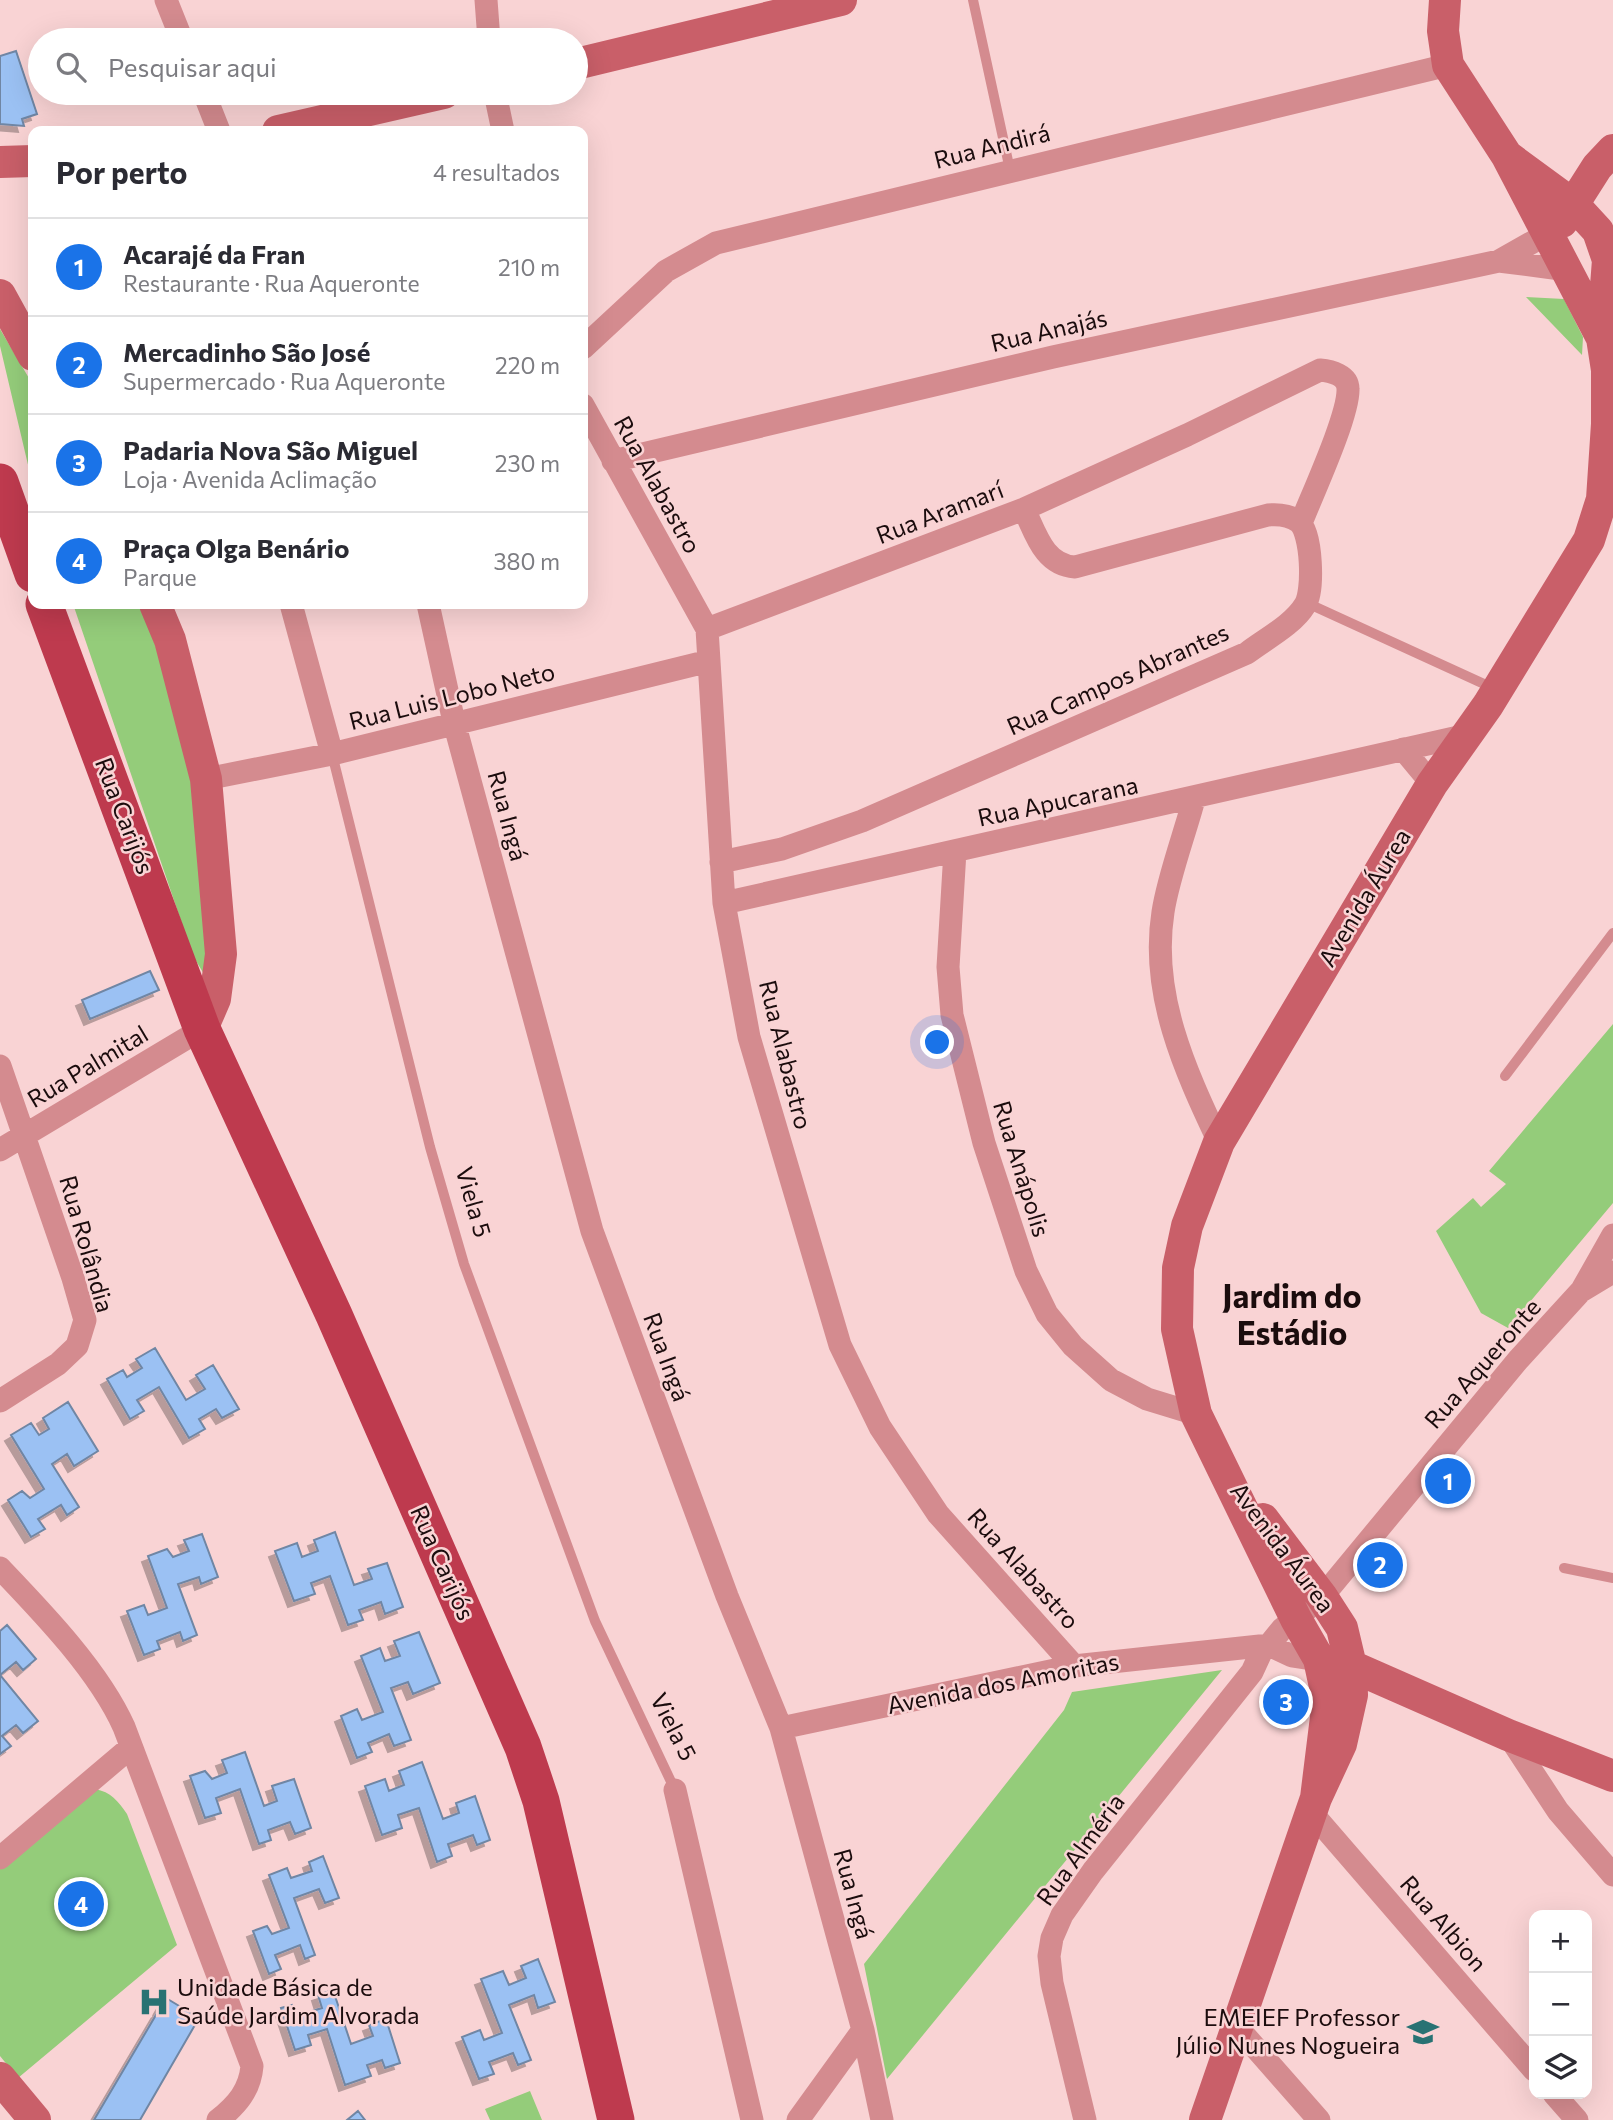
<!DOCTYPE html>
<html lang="pt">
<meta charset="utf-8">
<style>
body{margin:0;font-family:Commissioner,sans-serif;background:#f2f2f3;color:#2b2b33}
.controls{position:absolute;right:21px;bottom:21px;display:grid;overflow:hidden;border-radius:14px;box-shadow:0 7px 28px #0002}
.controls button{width:63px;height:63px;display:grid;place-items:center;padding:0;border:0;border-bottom:2px solid #e1e1e2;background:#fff;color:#2b2b33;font:35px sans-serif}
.you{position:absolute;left:938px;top:1043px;width:24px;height:24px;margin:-18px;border:5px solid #fff;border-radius:50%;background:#1a73e8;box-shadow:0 0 0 10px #1a73e833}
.badge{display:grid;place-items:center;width:46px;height:46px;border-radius:50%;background:#1a73e8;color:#fff;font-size:23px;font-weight:700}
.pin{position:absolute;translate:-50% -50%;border:4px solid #fff;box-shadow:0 2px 7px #0006}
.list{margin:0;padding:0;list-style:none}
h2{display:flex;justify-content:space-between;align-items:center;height:91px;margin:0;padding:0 28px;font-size:30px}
h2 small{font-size:23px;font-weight:400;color:#7c7c81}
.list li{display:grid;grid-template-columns:46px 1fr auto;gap:21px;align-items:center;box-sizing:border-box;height:98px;padding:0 28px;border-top:2px solid #e1e1e2}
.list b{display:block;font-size:26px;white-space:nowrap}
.list p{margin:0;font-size:23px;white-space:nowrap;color:#7c7c81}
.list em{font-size:23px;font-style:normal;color:#7c7c81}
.icon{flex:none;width:38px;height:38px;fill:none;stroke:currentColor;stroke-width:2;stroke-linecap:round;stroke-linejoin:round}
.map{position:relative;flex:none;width:1613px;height:2120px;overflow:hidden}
.search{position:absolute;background:#fff;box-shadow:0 7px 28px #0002;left:28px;top:28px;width:560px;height:77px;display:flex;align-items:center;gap:18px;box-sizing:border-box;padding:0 24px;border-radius:38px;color:#7c7c81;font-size:26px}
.panel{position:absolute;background:#fff;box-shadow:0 7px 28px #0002;left:28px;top:126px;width:560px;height:483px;border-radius:14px}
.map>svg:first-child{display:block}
</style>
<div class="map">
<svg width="1613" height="2120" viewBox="0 0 1613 2120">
<defs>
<filter id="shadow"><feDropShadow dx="-6" dy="6" stdDeviation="0" flood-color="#0004"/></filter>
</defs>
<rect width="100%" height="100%" fill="#f9d3d4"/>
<path fill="#94cc7a" d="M 1526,297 L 1564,299 L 1583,337 L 1582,355 Z
M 0,329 L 33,385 L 33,486 L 0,346 Z
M 73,604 L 140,604 L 156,647 L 197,793 L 207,979 L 193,956 Z
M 1613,1024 L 1613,1203 L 1508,1328 L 1481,1313 L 1436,1231 L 1473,1198 L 1481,1207 L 1506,1184 L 1489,1171 Z
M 1222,1670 L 887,2079 L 864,1964 L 1064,1710 L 1072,1692 Z
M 95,1789 C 111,1792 118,1801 127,1814 L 177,1945 L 18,2078 L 0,2056 L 0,1863 Z
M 530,2091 L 542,2120 L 490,2120 L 485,2109 Z"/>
<path fill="#9bc1f3" stroke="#6f86a4" stroke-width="2" filter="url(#shadow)" d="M 16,51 L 37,114 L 22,119 L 24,126 L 0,124 L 0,56 Z
M 150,971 L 159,990 L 90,1019 L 82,1000 Z
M 155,1348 L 186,1400 L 205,1389 L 196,1375 L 213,1365 L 239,1409 L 222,1418 L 216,1409 L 199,1419 L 205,1429 L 189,1438 L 159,1387 L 137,1400 L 144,1411 L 130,1419 L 107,1379 L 123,1370 L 127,1377 L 142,1368 L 136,1359 Z
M 68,1402 L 98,1451 L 74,1466 L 67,1454 L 52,1464 L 79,1507 L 67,1515 L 61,1505 L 38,1519 L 45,1529 L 31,1537 L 8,1500 L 22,1491 L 30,1498 L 44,1489 L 11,1435 L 31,1423 L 39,1435 L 49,1429 L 43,1418 Z
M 335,1532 L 354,1585 L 372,1579 L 368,1569 L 387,1563 L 403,1607 L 385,1614 L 381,1602 L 359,1610 L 363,1620 L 348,1625 L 330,1576 L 311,1583 L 315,1594 L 294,1601 L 275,1551 L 297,1543 L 302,1557 L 318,1551 L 314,1540 Z
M 202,1534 L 218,1577 L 201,1584 L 199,1577 L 178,1584 L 197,1635 L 183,1641 L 180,1632 L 157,1641 L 160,1649 L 144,1655 L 127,1611 L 144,1605 L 148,1615 L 167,1608 L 148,1556 L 167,1549 L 173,1557 L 189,1551 L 184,1540 Z
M 7,1625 L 36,1659 L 23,1670 L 16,1662 L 0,1675 L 0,1631 Z
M 419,1632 L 440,1683 L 413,1694 L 408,1682 L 391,1688 L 411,1740 L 394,1746 L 389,1734 L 368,1743 L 372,1752 L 357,1758 L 341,1716 L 357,1709 L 362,1720 L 383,1712 L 361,1656 L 380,1648 L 385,1661 L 400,1656 L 394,1641 Z
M 0,1675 L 38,1721 L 23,1733 L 16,1725 L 2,1736 L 11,1746 L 0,1754 Z
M 245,1752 L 264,1806 L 277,1801 L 272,1786 L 294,1779 L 311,1828 L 295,1834 L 290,1822 L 268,1830 L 271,1840 L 259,1844 L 240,1789 L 216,1798 L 221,1813 L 205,1818 L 190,1776 L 205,1771 L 212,1779 L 227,1773 L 222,1760 Z
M 422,1762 L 443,1819 L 459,1813 L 456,1803 L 475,1796 L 490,1840 L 477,1845 L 473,1835 L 448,1844 L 452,1856 L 437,1862 L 419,1808 L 398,1815 L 402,1828 L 382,1835 L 365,1786 L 385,1779 L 389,1791 L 404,1785 L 399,1771 Z
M 323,1856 L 339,1898 L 325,1903 L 319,1889 L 294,1898 L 315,1955 L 305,1959 L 300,1945 L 275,1955 L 281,1969 L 269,1974 L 253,1931 L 267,1926 L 272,1934 L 289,1928 L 269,1875 L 287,1868 L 291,1878 L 312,1871 L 309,1862 Z
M 538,1959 L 555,2002 L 538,2008 L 534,1995 L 509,2005 L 531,2060 L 518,2065 L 513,2053 L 489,2062 L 494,2074 L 479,2079 L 462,2037 L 480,2030 L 484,2040 L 502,2033 L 481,1979 L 503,1971 L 509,1985 L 526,1978 L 521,1966 Z
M 333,1990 L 351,2044 L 373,2036 L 369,2025 L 386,2019 L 400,2063 L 385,2068 L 382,2060 L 367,2065 L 371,2076 L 345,2085 L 327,2029 L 308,2035 L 311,2045 L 295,2050 L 281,2008 L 292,2005 L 296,2016 L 322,2008 L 318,1995 Z
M 166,1998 L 199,2018 L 140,2120 L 94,2120 Z
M 358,2111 L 365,2120 L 347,2120 Z"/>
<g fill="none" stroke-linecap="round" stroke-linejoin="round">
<path stroke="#d48b8f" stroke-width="10" d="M 973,0 L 1010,170
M 1307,603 L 1495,689
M 332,754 L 430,1147 L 464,1264 L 595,1621 L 675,1790
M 1505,1076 L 1613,933
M 1564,1568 L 1613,1578"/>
<path stroke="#d48b8f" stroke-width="23" d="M 166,0 L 182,40
M 486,0 L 489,40
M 204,93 L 219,131
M 495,93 L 503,131
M 1499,261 L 1568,270
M 583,348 L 666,271 L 716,243 L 1448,65
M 583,405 L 707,629 L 724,903 L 749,1037 L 840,1345 L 880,1427 L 938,1514 L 1074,1666
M 613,461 L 1053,357 L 1499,261 L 1547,234
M 291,604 L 332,754
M 428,604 L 454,722 L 592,1231 L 727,1596 L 781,1728 L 863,2030 L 882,2120
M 707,629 L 1024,509 L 1187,435 L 1320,370 C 1331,371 1348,375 1348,389 C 1349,415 1312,495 1301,523
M 1403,749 L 1432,784
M 206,779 L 332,754 L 709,661
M 1194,799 C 1185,833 1168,878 1163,912 C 1150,994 1185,1070 1219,1142
M 955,851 L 948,967 L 952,1015 L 984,1143 L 1026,1271 L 1047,1314 L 1073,1346 L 1111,1380 L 1147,1399 L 1196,1414
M 721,862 L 782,849 L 862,821 L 1247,653 C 1265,639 1293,625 1305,605 C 1314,591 1312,533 1299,522 C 1290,515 1279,514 1268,515 L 1075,567 C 1044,565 1036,534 1024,509
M 724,903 L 1463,736
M 0,1066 L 73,1278 L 85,1320 L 77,1346 L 58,1364 L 0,1401
M 0,1150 L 202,1029
M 1583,1288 L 1613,1235
M 0,1568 C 43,1613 99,1671 124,1727 L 252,2066 C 250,2090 237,2105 218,2120
M 1269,1645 L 1282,1629 L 1322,1597 L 1518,1360 L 1581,1291 L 1613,1272
M 781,1728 L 1074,1666 L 1269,1645 L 1292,1656 L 1331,1662
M 1508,1735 L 1558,1811 L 1613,1875
M 675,1790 L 752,2120
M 1311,1812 L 1534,2070
M 0,1858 L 131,1747
M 1238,2028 L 1319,2120
M 1554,2094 L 1577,2120
M 798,2120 L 863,2030
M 1085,2120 L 1052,1983 L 1049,1956 L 1052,1938 L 1062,1915 L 1093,1871 L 1252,1672 L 1264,1646"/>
<path stroke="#c95f69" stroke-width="32" d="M 1445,0 L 1443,31 L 1448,65 L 1507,156 L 1602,338
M 576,64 L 841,0
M 278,131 L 444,93
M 0,162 L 33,161
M 1562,222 L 1597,167 L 1613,150
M 0,295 L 33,355
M 155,604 L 170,640 L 206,779 L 221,954 L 215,999 L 202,1029
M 1351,1666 L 1508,1735 L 1613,1776
M 1316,1798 L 1328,1701 L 1319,1659 L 1296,1619 L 1196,1414 L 1177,1329 L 1178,1268 L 1187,1226 L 1219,1142 L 1432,784 L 1488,705 L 1589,540 L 1602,499 L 1607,424 L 1607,370 L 1602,338 L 1608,260 L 1598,231 L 1575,206 L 1507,156
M 0,2078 L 35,2120
M 1205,2120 L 1316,1798 L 1341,1744 L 1352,1695 L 1351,1666 L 1342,1628 L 1322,1597 L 1263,1519"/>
<path stroke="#be3a4e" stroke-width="37" d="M 0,482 L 33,574
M 44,604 L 202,1029 L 334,1315 L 523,1747 L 541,1801 L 616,2120"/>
</g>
<defs>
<symbol id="hospital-bare" viewBox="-9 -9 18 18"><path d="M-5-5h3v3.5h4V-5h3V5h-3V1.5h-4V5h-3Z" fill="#287273" stroke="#f9d3d4" stroke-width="2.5" paint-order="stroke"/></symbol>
<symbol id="school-bare" viewBox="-9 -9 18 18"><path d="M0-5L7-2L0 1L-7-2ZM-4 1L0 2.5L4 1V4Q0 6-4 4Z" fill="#287273" stroke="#f9d3d4" stroke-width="2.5" paint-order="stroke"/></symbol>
</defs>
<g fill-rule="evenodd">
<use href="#hospital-bare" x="132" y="1980" width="44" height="44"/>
<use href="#school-bare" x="1401" y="2010" width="44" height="44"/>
</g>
<g text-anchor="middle" stroke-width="5" stroke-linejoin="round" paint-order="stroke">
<g font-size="24" fill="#1b0c0d" stroke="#f9d3d4">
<text transform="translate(992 147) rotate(-14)" y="8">Rua Andirá</text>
<text transform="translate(1049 331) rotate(-13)" y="8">Rua Anajás</text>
<text transform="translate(657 485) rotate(61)" y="8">Rua Alabastro</text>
<text transform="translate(940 513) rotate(-21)" y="8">Rua Aramarí</text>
<text transform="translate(1118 680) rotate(-24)" y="8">Rua Campos Abrantes</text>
<text transform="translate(452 697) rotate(-14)" y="8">Rua Luis Lobo Neto</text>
<text transform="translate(1058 802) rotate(-12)" y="8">Rua Apucarana</text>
<text transform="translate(124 816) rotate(69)" y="8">Rua Carijós</text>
<text transform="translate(507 816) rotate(75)" y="8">Rua Ingá</text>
<text transform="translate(1365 898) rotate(-59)" y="8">Avenida Áurea</text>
<text transform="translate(785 1055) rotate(76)" y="8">Rua Alabastro</text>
<text transform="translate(88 1067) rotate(-31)" y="8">Rua Palmital</text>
<text transform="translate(1021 1169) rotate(73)" y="8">Rua Anápolis</text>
<text transform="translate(473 1202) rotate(74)" y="8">Viela 5</text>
<text transform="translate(86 1244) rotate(74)" y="8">Rua Rolândia</text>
<text transform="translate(666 1357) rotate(70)" y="8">Rua Ingá</text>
<text transform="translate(1483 1364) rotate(-49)" y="8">Rua Aqueronte</text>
<text transform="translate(1282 1548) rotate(53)" y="8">Avenida Áurea</text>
<text transform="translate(442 1563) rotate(66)" y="8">Rua Carijós</text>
<text transform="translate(1023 1569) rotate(48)" y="8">Rua Alabastro</text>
<text transform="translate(1003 1684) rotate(-11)" y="8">Avenida dos Amoritas</text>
<text transform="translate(673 1727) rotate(63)" y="8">Viela 5</text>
<text transform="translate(1081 1850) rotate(-54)" y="8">Rua Alméria</text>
<text transform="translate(853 1894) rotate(75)" y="8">Rua Ingá</text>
<text transform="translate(1443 1924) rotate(49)" y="8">Rua Albion</text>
</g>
<g font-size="24" fill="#1b0c0d" stroke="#f9d3d4" text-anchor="start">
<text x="177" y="1996">Unidade Básica de<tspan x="177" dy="28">Saúde Jardim Alvorada</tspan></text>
<text x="1400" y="2026" text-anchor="end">EMEIEF Professor<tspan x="1400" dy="28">Júlio Nunes Nogueira</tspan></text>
</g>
<g font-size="32" font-weight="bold" fill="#1b0c0d" stroke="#f9d3d4">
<text x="1292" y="1308">Jardim do<tspan x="1292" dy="37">Estádio</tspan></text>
</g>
</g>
</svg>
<div class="controls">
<button>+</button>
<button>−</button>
<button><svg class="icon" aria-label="layers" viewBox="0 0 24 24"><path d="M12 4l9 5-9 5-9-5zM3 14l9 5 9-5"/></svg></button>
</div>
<div class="you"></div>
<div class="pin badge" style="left:1448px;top:1481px">1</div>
<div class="pin badge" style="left:1380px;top:1565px">2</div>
<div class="pin badge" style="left:1286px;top:1702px">3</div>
<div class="pin badge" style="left:81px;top:1904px">4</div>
<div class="search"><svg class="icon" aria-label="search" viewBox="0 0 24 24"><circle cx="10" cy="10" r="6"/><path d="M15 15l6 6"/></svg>Pesquisar aqui</div>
<section class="panel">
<h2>Por perto<small>4 resultados</small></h2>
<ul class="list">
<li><span class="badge">1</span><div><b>Acarajé da Fran</b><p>Restaurante · Rua Aqueronte</p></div><em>210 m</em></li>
<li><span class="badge">2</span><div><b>Mercadinho São José</b><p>Supermercado · Rua Aqueronte</p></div><em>220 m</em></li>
<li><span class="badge">3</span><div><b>Padaria Nova São Miguel</b><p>Loja · Avenida Aclimação</p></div><em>230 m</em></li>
<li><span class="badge">4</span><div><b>Praça Olga Benário</b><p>Parque</p></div><em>380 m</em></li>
</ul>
</section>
</div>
